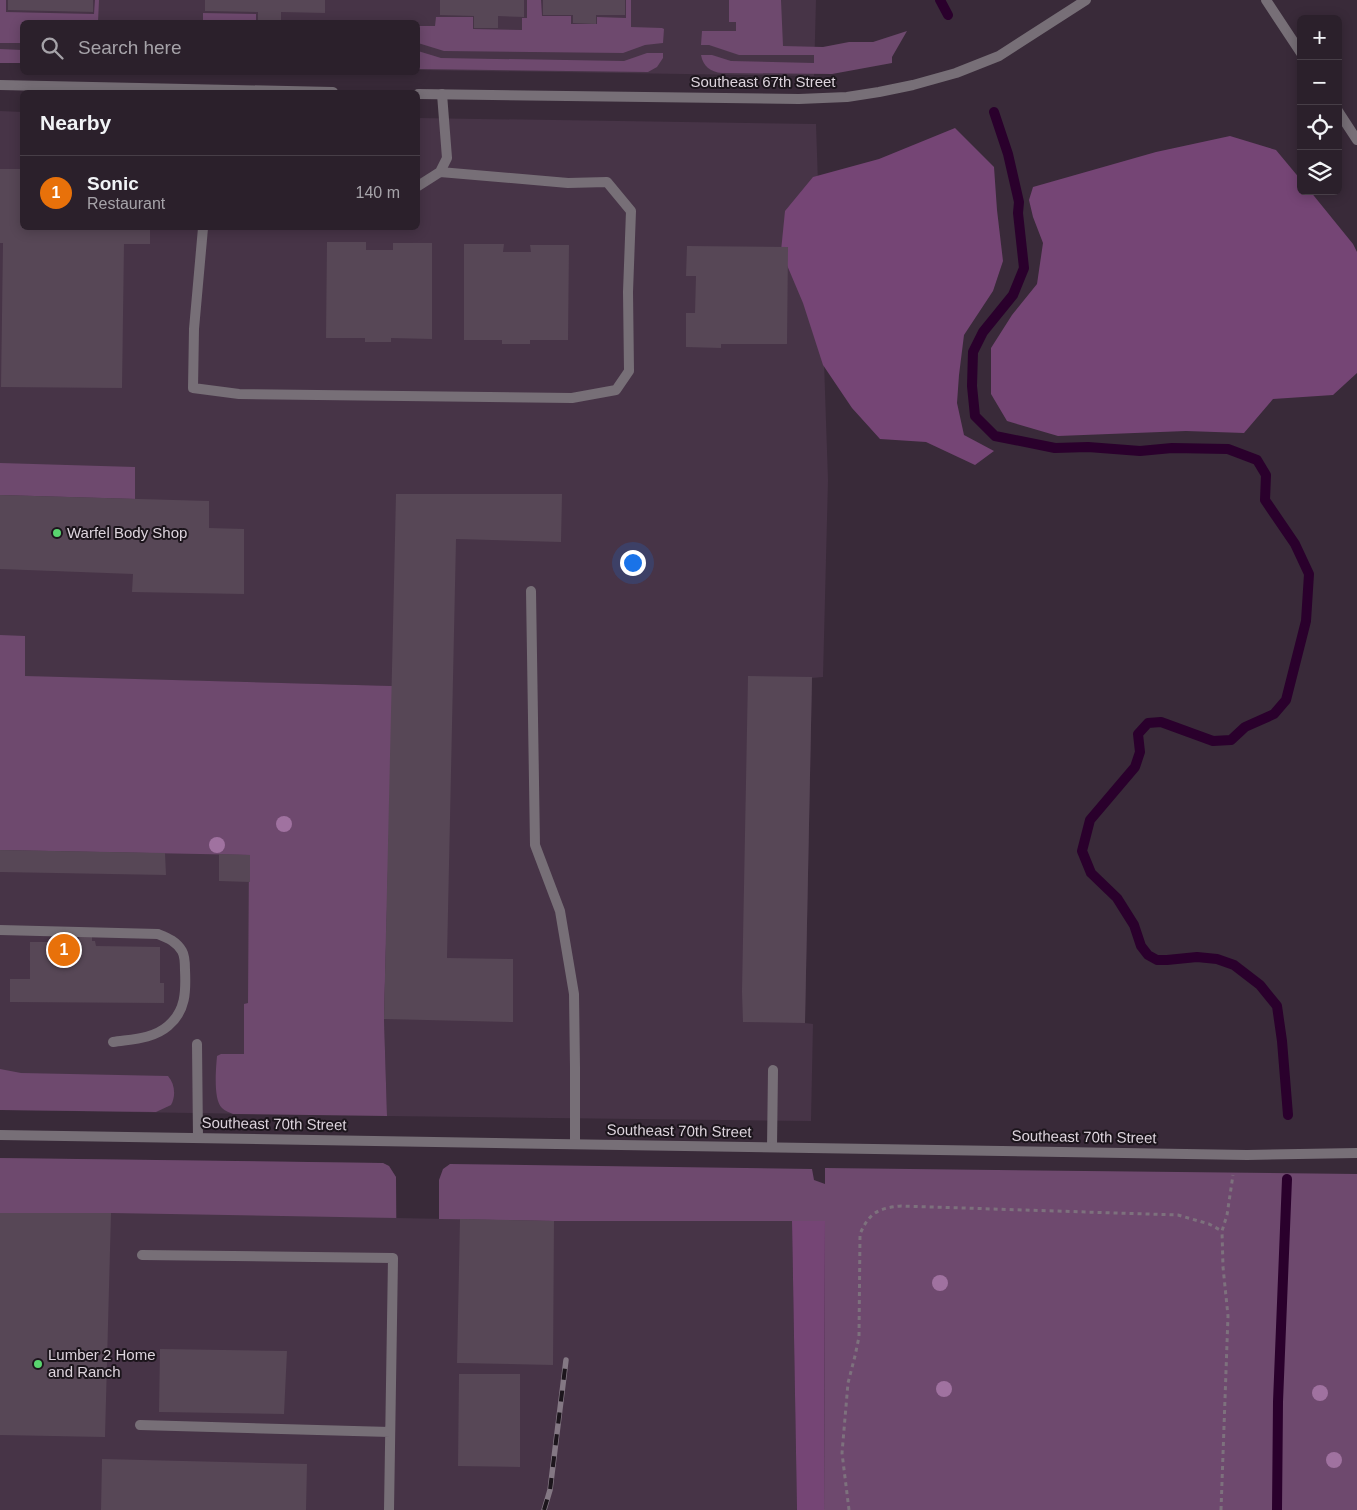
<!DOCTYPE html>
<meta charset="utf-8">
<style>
body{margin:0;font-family:Arial,sans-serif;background:#372d37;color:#f1f3f6}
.controls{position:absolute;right:15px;top:15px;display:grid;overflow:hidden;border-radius:8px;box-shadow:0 2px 12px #0003}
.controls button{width:45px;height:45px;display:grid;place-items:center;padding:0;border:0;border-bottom:1px solid #473e47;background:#2b202b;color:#f1f3f6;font:25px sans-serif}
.you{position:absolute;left:632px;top:562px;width:18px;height:18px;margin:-12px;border:4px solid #fff;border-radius:50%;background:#1a73e8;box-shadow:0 0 0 8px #1a73e833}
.badge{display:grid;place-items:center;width:32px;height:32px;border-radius:50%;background:#1a73e8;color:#fff;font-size:16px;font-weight:700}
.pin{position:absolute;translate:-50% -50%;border:2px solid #fff;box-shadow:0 1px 5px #0006}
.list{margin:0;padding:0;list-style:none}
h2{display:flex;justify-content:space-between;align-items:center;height:65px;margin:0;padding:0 20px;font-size:21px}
h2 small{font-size:16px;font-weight:400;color:#a6a3a9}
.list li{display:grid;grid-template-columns:32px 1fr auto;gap:15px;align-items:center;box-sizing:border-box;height:75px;padding:0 20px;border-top:1px solid #473e47}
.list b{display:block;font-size:19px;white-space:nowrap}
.list p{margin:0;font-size:16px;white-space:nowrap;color:#a6a3a9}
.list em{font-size:16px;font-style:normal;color:#a6a3a9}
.icon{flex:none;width:28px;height:28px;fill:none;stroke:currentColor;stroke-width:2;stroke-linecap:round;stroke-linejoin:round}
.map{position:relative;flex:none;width:1357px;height:1510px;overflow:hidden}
.search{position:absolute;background:#2b202b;box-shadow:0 2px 12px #0003;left:20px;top:20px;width:400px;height:55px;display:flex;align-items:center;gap:12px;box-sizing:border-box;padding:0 18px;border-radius:8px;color:#a6a3a9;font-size:19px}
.panel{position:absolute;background:#2b202b;box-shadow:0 2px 12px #0003;left:20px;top:90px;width:400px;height:140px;border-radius:8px}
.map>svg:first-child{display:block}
</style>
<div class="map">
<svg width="1357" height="1510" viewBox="0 0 1357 1510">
<rect width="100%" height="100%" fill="#392a39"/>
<path fill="#473447" d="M 0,0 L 816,0 L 814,76 L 418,70 L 418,22 L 22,22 L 22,63 L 0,63 Z
M 0,111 L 22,112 L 22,228 L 418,228 L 418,118 L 816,124 L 828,480 L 823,677 L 812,678 L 805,1023 L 813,1024 L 811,1121 L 387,1116 L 384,1019 L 393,686 L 0,676 Z
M 0,843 L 265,846 L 263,1114 L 0,1110 Z
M 0,1158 L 383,1163 L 389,1166 L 396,1177 L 397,1218 L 554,1221 L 792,1221 L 797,1510 L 0,1510 Z"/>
<path fill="#6e496e" d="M 0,0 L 6,0 L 6,12 L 94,14 L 95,0 L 99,0 L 98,22 L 22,22 L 22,43 L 0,43 Z
M 527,0 L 541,0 L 542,16 L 571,16 L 571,24 L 597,24 L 597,17 L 626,18 L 626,0 L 631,0 L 631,27 L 662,28 L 664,29 L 663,43 L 645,45 L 623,53 L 444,51 L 418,43 L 418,26 L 435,26 L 436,17 L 473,17 L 473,29 L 522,30 L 522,18 L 527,18 Z
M 729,0 L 781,0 L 783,46 L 823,47 L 849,42 L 873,42 L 907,31 L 892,57 L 892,63 L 832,74 L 722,73 C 710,72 703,66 701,55 L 712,55 L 731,61 L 814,63 L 814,55 L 739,55 L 709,45 L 701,45 L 702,31 L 736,31 L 736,22 L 729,22 Z
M 203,13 L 256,14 L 256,22 L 203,22 Z
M 0,49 L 22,50 L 22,63 L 0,63 Z
M 418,51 L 441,58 L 624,61 L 647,53 L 663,53 L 663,58 L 657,67 L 648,72 L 418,69 Z
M 0,463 L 135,467 L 135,499 L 0,495 Z
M 0,635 L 25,636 L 25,676 L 393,686 L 384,1019 L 387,1116 L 233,1114 C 229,1112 225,1111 222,1108 C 213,1100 216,1068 217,1056 L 221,1054 L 244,1054 L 244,1004 L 248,1003 L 249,855 L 0,850 Z
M 0,1069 L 21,1073 L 168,1076 C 175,1084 176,1096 171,1105 L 156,1112 L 0,1110 Z
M 0,1158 L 383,1163 L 389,1166 L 396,1177 L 396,1218 L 111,1213 L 0,1213 Z
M 450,1164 L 812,1169 L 814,1180 L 825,1184 L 825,1168 L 1357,1174 L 1357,1510 L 824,1510 L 825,1221 L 554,1221 L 439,1219 L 439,1180 L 443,1169 Z"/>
<path fill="#754575" d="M 955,128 L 994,167 L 997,210 L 1003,261 L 993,291 L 964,335 L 959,375 L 957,403 L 964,435 L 994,451 L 975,465 L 926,442 L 880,439 L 852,408 L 823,365 L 803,303 L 781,251 L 785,211 L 813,177 L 879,159 Z
M 1230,136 L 1276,150 L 1301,180 L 1301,191 L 1310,191 L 1353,244 L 1357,252 L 1357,373 L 1333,395 L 1273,399 L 1244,433 L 1186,431 L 1058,436 L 1007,421 L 991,394 L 991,348 L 1012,315 L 1037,284 L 1043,243 L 1033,217 L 1029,200 L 1033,187 L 1156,152 Z
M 792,1221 L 825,1221 L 824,1510 L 797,1510 Z"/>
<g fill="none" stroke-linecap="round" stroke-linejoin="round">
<path stroke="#2a002c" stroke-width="10" d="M 940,0 L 948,15
M 994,112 L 1008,154 L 1019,202 L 1018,213 L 1024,268 L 1013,295 L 983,332 L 973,352 L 972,386 L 975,416 L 995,436 L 1055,448 L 1088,447 L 1140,451 L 1172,448 L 1228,449 L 1257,460 L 1266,475 L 1265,500 L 1295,544 L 1309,574 L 1306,621 L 1286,700 L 1274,714 L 1245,727 L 1231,740 L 1213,741 L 1161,722 L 1148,723 L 1138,734 L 1140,752 L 1135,767 L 1090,820 L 1082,851 L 1091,873 L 1117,898 L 1134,925 L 1141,946 L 1148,955 L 1157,960 L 1167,960 L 1197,957 L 1217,959 L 1234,965 L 1260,985 L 1277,1006 L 1282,1041 L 1288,1115
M 1277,1510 L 1278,1402 L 1287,1179"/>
</g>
<path fill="#574756" d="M 8,0 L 93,0 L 93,12 L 8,10 Z
M 205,0 L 325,0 L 325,13 L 281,12 L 281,22 L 258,22 L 258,12 L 205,11 Z
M 440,0 L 524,0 L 524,17 L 498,16 L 498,28 L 474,28 L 474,16 L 440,15 Z
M 543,0 L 625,0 L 625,15 L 596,15 L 596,24 L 573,23 L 573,15 L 543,15 Z
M 0,169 L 22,169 L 22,228 L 150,228 L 150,244 L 124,244 L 122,388 L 1,387 L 3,243 L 0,243 Z
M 327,242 L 366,242 L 366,250 L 393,250 L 393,243 L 432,243 L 432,339 L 391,338 L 391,342 L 365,342 L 365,338 L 326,338 Z
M 464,244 L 504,244 L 503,252 L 531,252 L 530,245 L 569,245 L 568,340 L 530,340 L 530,344 L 502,344 L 502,340 L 464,340 Z
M 687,246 L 788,247 L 787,344 L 721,344 L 721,348 L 686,347 L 686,313 L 695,313 L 696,276 L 686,276 Z
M 396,494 L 562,494 L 561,542 L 456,539 L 447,958 L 513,959 L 513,1022 L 384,1019 Z
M 0,495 L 209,501 L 209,528 L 244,529 L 244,594 L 132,592 L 133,574 L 0,569 Z
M 748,676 L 812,677 L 805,1023 L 743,1022 L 742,992 Z
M 0,850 L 165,853 L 166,875 L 0,872 Z
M 219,854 L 250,855 L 250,882 L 219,881 Z
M 92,935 L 92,941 L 95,941 L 96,946 L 160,947 L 160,983 L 164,983 L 164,1003 L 10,1002 L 10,979 L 30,979 L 30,942 L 75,942 L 76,939 L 79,939 L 79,936 Z
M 0,1213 L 111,1213 L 105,1437 L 0,1435 Z
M 460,1219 L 554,1221 L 553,1365 L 457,1363 Z
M 160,1349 L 287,1351 L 284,1414 L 159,1412 Z
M 459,1374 L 520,1374 L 520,1467 L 458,1466 Z
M 102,1459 L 307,1464 L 306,1510 L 101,1510 Z"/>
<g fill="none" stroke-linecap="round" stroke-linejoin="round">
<path stroke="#7d717d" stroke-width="3" stroke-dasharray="4 4" stroke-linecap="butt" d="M 849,1510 L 842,1453 L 848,1383 L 855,1356 L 859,1337 L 860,1234 C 869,1213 878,1208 901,1206 L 1178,1215 L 1209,1224 L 1222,1231
M 1221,1510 L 1228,1316 L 1223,1267 L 1222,1231 L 1227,1215 L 1233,1175"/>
<path stroke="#776f77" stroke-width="10" d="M 418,186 L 440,172 L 447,158 L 442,94
M 203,228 L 194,329 L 193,388 L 239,394 L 572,398 L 616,390 L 629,371 L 628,292 L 631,211 L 607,182 L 568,183 L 440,172
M 531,591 L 535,845 L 560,911 L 574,994 L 575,1067 L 575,1144
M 0,930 L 158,934 C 168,938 176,941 182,951 C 185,956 185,964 185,970 C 186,991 186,1011 168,1026 C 153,1039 132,1039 113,1042
M 197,1044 L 198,1138
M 772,1147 L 773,1070
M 142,1255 L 393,1258 L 389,1510
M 140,1425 L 390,1432"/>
<path stroke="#776f77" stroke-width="10" d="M 1266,0 L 1301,53
M 0,85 L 333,92
M 418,94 L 799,99 L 847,97 L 879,92 L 913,85 L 956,73 L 999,56 L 1086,0
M 1338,111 L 1357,140
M 0,1135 L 1247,1155 L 1357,1153"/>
<defs>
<path id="rail" d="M 544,1510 L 550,1490 L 566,1360"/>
</defs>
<use href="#rail" stroke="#847884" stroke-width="5.5"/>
<use href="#rail" stroke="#1c151c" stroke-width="4" stroke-dasharray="11" stroke-linecap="butt"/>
</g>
<g fill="#a072a0">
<circle cx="284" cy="824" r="8"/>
<circle cx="217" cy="845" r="8"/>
<circle cx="940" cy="1283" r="8"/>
<circle cx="944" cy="1389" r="8"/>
<circle cx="1320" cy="1393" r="8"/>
<circle cx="1334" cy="1460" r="8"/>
</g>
<g fill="#59d56f" stroke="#1c151c" stroke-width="2">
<circle cx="57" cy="533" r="5"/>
<circle cx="38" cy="1364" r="5"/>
</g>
<g text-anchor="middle" stroke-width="4" stroke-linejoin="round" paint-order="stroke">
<g font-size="15" fill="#ddd4dd" stroke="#1c151c">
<text x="763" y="87">Southeast 67th Street</text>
<text transform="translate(274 1124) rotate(1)" y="5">Southeast 70th Street</text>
<text transform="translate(679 1131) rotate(1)" y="5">Southeast 70th Street</text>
<text transform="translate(1084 1137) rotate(1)" y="5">Southeast 70th Street</text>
</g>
<g font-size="15" fill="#ddd4dd" stroke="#1c151c" text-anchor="start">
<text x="67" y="538">Warfel Body Shop</text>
<text x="48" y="1360">Lumber 2 Home<tspan x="48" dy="17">and Ranch</tspan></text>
</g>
</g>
</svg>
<div class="controls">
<button>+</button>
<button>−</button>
<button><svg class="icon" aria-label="locate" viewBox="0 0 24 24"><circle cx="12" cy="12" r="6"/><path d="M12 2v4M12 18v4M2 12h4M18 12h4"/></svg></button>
<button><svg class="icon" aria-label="layers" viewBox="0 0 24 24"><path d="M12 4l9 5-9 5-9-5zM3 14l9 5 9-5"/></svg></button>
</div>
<div class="you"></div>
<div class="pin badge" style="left:64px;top:950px;background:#e8710a">1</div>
<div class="search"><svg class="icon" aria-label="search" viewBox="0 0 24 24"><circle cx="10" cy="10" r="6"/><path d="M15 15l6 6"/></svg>Search here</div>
<section class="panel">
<h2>Nearby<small></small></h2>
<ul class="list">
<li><span class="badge" style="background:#e8710a">1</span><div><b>Sonic</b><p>Restaurant</p></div><em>140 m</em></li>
</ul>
</section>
</div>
